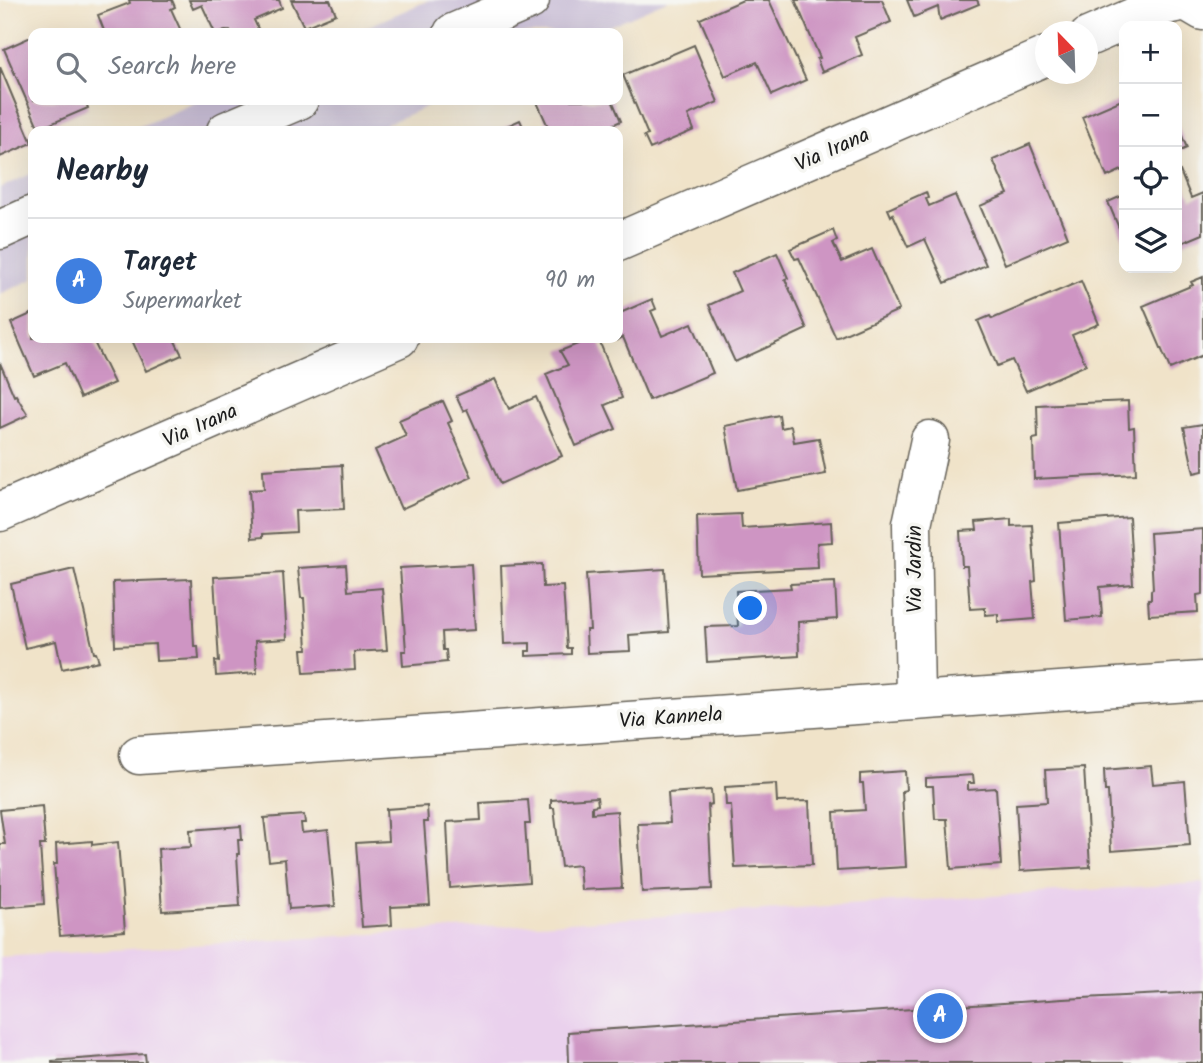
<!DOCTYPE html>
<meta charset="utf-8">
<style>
body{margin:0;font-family:Kalam,sans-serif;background:#f6f6f7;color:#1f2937}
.controls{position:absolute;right:21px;top:21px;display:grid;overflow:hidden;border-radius:14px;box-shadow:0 7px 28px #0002}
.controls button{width:63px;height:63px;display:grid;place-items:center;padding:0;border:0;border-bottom:2px solid #e0e1e3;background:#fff;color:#1f2937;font:35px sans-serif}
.compass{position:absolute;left:1035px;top:21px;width:63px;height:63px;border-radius:50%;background:#fff;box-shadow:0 7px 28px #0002;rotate:337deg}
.you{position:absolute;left:751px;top:609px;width:24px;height:24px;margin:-18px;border:5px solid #fff;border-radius:50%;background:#1a73e8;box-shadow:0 0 0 10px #1a73e833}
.badge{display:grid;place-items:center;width:46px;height:46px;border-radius:50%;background:#1f6fb2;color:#fff;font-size:23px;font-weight:700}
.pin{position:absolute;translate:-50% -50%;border:4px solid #fff;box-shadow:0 2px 7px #0006}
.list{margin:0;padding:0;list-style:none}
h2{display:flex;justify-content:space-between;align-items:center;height:91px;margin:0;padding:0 28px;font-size:30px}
h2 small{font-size:23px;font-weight:400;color:#747a83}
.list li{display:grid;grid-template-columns:46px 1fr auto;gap:21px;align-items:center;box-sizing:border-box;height:126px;padding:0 28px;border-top:2px solid #e0e1e3}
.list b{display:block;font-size:26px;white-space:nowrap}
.list p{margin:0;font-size:23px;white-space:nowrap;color:#747a83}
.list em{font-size:23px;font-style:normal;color:#747a83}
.icon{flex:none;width:38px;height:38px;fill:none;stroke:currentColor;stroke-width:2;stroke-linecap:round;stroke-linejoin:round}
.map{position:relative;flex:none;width:1203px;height:1063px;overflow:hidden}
.search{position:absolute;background:#fff;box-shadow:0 7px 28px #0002;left:28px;top:28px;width:595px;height:77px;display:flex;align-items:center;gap:18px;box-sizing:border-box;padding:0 24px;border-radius:14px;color:#747a83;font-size:26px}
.panel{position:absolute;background:#fff;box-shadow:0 7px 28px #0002;left:28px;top:126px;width:595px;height:217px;border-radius:14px}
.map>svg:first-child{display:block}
</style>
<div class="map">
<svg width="1203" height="1063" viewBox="0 0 1203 1063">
<rect width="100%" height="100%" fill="#f6f6f2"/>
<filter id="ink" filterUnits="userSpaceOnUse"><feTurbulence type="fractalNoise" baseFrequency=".0143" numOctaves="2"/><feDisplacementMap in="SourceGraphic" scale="14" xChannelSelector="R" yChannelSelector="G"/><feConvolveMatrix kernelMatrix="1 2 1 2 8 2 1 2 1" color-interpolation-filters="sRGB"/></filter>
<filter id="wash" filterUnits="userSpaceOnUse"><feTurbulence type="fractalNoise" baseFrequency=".00686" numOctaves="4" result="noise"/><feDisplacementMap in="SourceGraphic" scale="28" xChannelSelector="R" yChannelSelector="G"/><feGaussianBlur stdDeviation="1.57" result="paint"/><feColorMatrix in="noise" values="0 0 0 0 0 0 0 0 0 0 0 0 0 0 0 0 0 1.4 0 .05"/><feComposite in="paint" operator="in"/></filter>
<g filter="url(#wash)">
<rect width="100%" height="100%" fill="#f0e3c9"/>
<path fill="#ead1ed" d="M 1203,883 L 1203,1063 L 0,1063 L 0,957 Z"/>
<path fill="#cabfd7" d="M 429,0 L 669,0 L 593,33 L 353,33 Z
M 201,100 L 442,100 L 370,131 L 129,131 Z
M 33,173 L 33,279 L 0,294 L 0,188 Z"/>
<g id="blocks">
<path fill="#ce95c3" d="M 129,0 L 172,0 L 175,7 L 171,9 L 182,33 L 105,33 L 98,15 L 130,3 Z
M 189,0 L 279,0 L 282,8 L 254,20 L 260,33 L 232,33 L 230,30 L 215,33 L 202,5 L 193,9 Z
M 291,0 L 330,0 L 336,14 L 304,27 Z
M 743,0 L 769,0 L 806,80 L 772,95 L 757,62 L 725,76 L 700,19 Z
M 795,0 L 882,0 L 891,22 L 855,37 L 862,55 L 822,72 L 817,59 L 820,58 Z
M 907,0 L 977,0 L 979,4 L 940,20 L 938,7 L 914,17 Z
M 33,36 L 33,100 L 85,100 L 88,108 L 39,129 L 4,49 Z
M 694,45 L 718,102 L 688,115 L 694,130 L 650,149 L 644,136 L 648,135 L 623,75 Z
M 0,67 L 32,143 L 0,157 Z
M 1124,99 L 1124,169 L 1107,177 L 1082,117 Z
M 536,100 L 612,100 L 621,121 L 599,131 L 550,131 Z
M 520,120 L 525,131 L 496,131 Z
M 1177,124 L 1187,148 L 1180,151 L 1177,146 Z
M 1030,144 L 1068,237 L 1005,264 L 980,206 L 1008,194 L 993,160 Z
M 1180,171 L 1191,198 L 1203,193 L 1203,234 L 1177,245 L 1177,172 Z
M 926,192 L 928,198 L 926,199 L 929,206 L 955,195 L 986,265 L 945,283 L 925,239 L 908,247 L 893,214 L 891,216 L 888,209 Z
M 1124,195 L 1124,240 L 1108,202 Z
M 833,230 L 837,241 L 833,243 L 842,262 L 872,249 L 899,310 L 836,338 L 799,258 L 795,259 L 790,249 Z
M 777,253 L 788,278 L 785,279 L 807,329 L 735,362 L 709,305 L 740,291 L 732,273 Z
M 1203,277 L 1203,355 L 1170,369 L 1143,306 L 1193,285 L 1191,282 Z
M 1081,281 L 1099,324 L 1072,335 L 1086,365 L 1026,391 L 1012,360 L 997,366 L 978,321 L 990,316 L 992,319 Z
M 652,299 L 656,309 L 651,311 L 662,336 L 692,323 L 713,373 L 649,400 L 623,337 L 618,340 L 618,314 Z
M 33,313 L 33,338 L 92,338 L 114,383 L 80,398 L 65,363 L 34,376 L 11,323 Z
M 131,338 L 183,338 L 175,341 L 182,355 L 146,371 Z
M 593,338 L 598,338 L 622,398 L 605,405 L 616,429 L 576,446 L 546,374 L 568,365 L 560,351 Z
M 0,363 L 14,396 L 16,395 L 28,415 L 0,428 Z
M 495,379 L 509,409 L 536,397 L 562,456 L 500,484 L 467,409 L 463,411 L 456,396 Z
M 443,401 L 452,421 L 448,423 L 472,477 L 401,509 L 375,450 L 406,436 L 399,420 Z
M 1128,401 L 1129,428 L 1134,427 L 1136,474 L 1034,479 L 1033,439 L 1038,438 L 1037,405 Z
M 779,415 L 781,428 L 791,426 L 794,442 L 819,438 L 826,474 L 737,490 L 725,426 Z
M 1203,424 L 1203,471 L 1194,473 L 1184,427 Z
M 342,465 L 344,509 L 295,511 L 296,532 L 263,534 L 263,537 L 252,538 L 249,490 L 264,489 L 263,470 Z
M 741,514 L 742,528 L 831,522 L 832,542 L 817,543 L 818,568 L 699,574 L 697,516 Z
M 1129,517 L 1133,584 L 1100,587 L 1102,617 L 1066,620 L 1059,523 Z
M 1011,519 L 1011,526 L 1032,525 L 1036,581 L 1032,582 L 1035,619 L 998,622 L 998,614 L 985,615 L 985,608 L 970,609 L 967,566 L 962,566 L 960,531 L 977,530 L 976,522 Z
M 1203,529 L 1203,594 L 1197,595 L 1198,612 L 1149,615 L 1148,599 L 1151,599 L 1151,590 L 1153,589 L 1150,533 Z
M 471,564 L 475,630 L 442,632 L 443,650 L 446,650 L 447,662 L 403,666 L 402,651 L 406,651 L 400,568 Z
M 542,564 L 543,587 L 563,586 L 567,648 L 571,648 L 571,654 L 526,656 L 526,651 L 530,651 L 530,643 L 504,644 L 501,566 Z
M 346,565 L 348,591 L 382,588 L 387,650 L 354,652 L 355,670 L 304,673 L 302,649 L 307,649 L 304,598 L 301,598 L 298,568 Z
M 74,569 L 94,653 L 96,653 L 99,661 L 62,669 L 56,641 L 25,648 L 11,584 Z
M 665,569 L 669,632 L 629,635 L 630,651 L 587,653 L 586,630 L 590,630 L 586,574 Z
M 283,573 L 287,639 L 255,641 L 257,673 L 216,676 L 215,661 L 219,662 L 214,577 Z
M 191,579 L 194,646 L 198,646 L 199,659 L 156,661 L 155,644 L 115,646 L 113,582 Z
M 835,582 L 837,619 L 798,622 L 799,656 L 707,662 L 705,627 L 738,626 L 736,591 L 791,588 L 790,584 Z
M 1151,766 L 1153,784 L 1185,781 L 1190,845 L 1111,851 L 1108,791 L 1105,791 L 1104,770 Z
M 1084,768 L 1090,867 L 1020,871 L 1016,804 L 1047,802 L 1045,770 Z
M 905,771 L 906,790 L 902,791 L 906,867 L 837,871 L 834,812 L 865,810 L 863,783 L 860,783 L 860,774 Z
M 973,775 L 974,783 L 968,783 L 968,790 L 996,788 L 1001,865 L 951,869 L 947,819 L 935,819 L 933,786 L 926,786 L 926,778 Z
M 776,784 L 777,802 L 809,801 L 812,865 L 735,868 L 731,805 L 726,805 L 725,787 Z
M 711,790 L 712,804 L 708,805 L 712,889 L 642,892 L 638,824 L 670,823 L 668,793 Z
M 597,797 L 598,805 L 592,806 L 592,813 L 617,811 L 622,888 L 581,890 L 579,865 L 561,867 L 554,808 L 551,808 L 551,800 Z
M 528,800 L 530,824 L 525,824 L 529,882 L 450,888 L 447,822 L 481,820 L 480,803 Z
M 42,806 L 45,845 L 40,845 L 44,904 L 0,908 L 0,844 L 5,844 L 0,810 Z
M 427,806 L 428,822 L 424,822 L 430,905 L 391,907 L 392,925 L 362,927 L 356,843 L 388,841 L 386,809 Z
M 304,815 L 305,823 L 301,823 L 302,833 L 328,830 L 335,906 L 289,909 L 285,859 L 269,861 L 264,818 Z
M 241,826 L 242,840 L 238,840 L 239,854 L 237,854 L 240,906 L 162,911 L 158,849 L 191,847 L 190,830 Z
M 92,841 L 92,845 L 118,842 L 125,931 L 60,936 L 54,864 L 57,864 L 56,844 Z
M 1203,992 L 1203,1063 L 569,1063 L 568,1032 L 1063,999 Z
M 145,1054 L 146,1063 L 52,1063 L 52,1061 Z"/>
</g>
</g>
<g filter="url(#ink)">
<use href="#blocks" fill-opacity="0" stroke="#666259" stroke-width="2"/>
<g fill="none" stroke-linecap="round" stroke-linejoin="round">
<defs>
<path id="minor" d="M 453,33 L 530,0
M 1088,37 L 1157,7 L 1186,1 L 1203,11
M 226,131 L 299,100
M 0,230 L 33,215
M 618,242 L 1046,56
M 0,512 L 399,338
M 915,699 L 912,524 L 930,440
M 139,755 L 1203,681"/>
</defs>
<use href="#minor" stroke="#666259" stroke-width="41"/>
<use href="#minor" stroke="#fff" stroke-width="38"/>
</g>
</g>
<g text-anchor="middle" stroke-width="7" stroke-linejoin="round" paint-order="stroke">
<g font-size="21" fill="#1c1c1c" stroke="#f6f6f2">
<text transform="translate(832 149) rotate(-24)" y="7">Via Irana</text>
<text transform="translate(200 425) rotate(-24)" y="7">Via Irana</text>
<text transform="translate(914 569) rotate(-90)" y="7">Via Jardin</text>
<text transform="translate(671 717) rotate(-4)" y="7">Via Kannela</text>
</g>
</g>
</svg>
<div class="controls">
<button>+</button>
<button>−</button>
<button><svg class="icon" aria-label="locate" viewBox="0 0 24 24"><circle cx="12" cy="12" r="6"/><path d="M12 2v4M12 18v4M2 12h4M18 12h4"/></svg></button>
<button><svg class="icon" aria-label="layers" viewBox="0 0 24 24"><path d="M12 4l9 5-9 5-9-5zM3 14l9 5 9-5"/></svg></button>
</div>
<svg class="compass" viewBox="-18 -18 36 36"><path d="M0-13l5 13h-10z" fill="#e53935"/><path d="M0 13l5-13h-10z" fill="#747a83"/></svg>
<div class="you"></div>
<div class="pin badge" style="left:940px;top:1016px;background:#3f7fe0">A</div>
<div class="search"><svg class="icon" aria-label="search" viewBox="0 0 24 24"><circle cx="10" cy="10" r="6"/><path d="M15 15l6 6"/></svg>Search here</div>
<section class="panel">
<h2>Nearby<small></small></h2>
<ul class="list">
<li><span class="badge" style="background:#3f7fe0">A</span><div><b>Target</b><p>Supermarket</p></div><em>90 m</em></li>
</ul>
</section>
</div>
